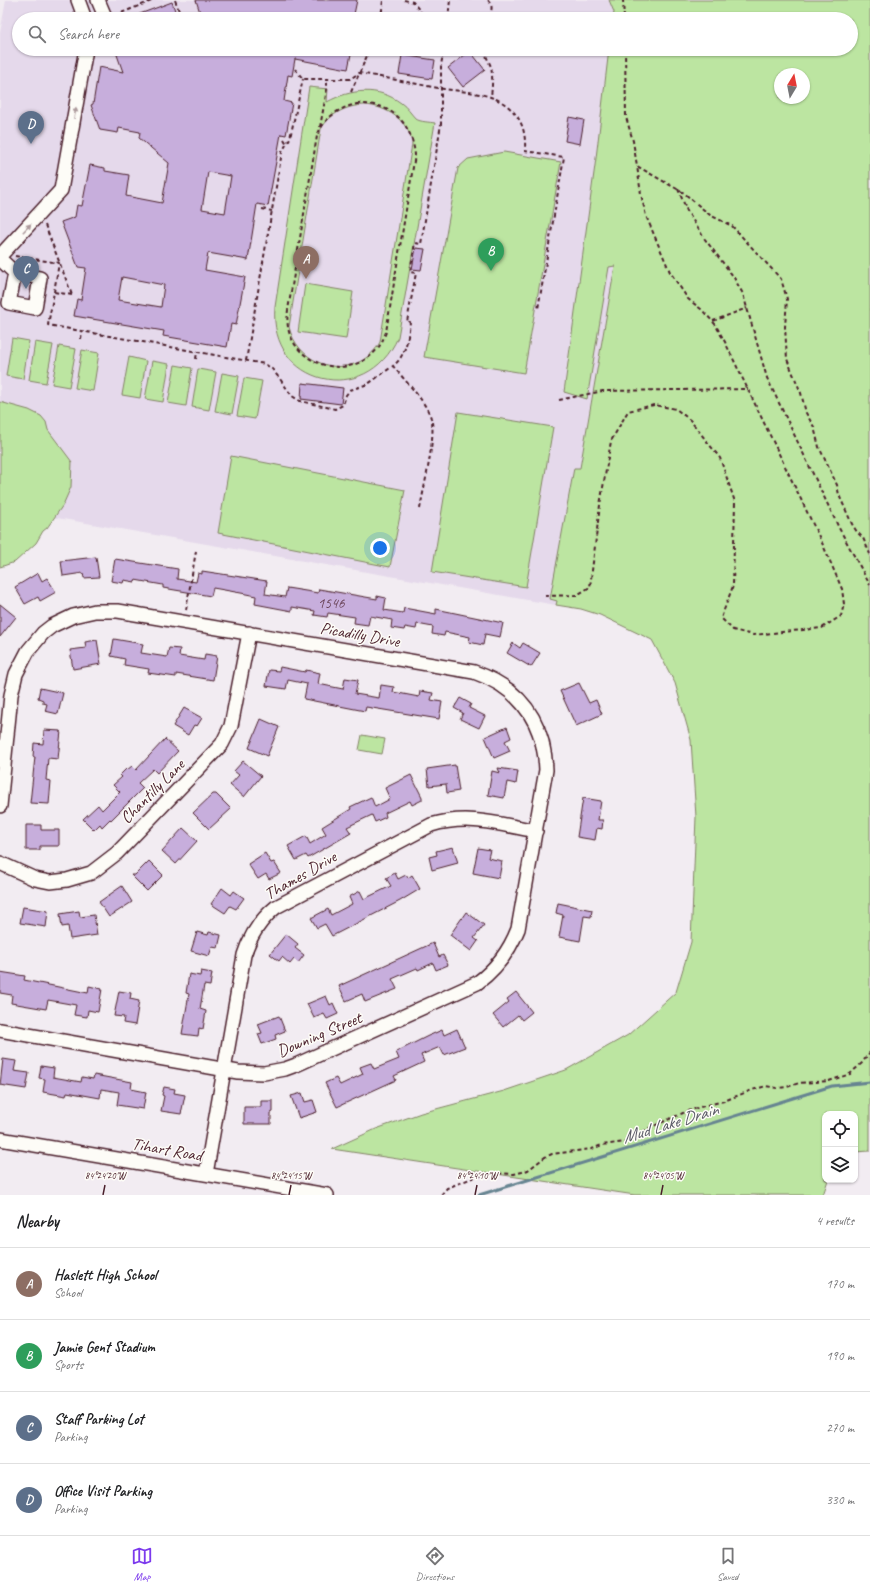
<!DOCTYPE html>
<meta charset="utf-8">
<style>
body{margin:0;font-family:Caveat,sans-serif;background:#f6f6f6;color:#202124}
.controls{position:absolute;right:12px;bottom:12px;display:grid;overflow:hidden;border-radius:8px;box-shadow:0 1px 3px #0004}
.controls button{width:36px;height:36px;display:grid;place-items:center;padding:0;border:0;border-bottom:1px solid #e0e0e0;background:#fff;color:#202124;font:20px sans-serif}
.compass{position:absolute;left:774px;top:68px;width:36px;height:36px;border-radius:50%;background:#fff;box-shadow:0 1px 3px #0004;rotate:10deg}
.you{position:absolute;left:380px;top:548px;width:14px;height:14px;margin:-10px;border:3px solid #fff;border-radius:50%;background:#1a73e8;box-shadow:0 0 0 6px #1a73e833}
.badge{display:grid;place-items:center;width:26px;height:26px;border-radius:50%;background:#7c3aed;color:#fff;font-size:13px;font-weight:700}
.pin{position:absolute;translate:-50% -33px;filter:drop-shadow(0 1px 2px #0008)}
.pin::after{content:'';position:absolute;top:21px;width:14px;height:12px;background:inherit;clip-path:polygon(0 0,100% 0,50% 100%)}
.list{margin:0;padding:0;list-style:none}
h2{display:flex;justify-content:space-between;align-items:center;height:52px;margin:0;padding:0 16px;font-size:17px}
h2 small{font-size:13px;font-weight:400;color:#757577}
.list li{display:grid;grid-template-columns:26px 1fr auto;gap:12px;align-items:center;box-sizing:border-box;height:72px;padding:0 16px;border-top:1px solid #e0e0e0}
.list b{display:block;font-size:15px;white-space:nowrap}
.list p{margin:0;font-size:13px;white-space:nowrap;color:#757577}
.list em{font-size:13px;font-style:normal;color:#757577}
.icon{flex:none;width:22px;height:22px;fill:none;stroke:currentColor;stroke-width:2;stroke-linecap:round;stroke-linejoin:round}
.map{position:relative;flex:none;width:870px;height:1195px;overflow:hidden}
.search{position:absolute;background:#fff;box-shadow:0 1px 3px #0004;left:12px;right:12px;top:12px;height:44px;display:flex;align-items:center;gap:10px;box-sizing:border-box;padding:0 14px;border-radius:22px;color:#757577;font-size:15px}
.sheet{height:340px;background:#fff}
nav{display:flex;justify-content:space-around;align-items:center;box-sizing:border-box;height:56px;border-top:1px solid #e0e0e0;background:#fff;font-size:11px;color:#757577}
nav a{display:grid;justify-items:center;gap:2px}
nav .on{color:#7c3aed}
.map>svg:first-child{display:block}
</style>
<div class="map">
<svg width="870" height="1195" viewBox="0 0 870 1195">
<rect width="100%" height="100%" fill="#f2ecf2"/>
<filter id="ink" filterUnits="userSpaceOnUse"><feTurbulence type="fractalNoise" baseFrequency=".025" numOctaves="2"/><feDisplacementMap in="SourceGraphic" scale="8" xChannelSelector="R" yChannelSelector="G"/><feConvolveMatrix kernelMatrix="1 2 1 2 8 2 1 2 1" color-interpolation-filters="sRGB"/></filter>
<g filter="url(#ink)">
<path fill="#e5d9eb" d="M 6,0 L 661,0 L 658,19 L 19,19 L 19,49 L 653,49 L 556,605 L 0,508 L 0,33 Z"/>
<path fill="#bce5a1" stroke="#838266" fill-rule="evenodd" d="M 609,0 L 870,0 L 870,1151 L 855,1152 L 855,1114 L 825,1114 L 825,1180 L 828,1180 L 823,1195 L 635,1195 L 332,1149 L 376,1129 L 421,1113 L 504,1091 L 566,1070 L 628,1035 L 676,992 L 691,942 L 696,817 L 691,740 L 675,683 L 652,640 L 600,615 L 581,609 L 556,605 L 557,601 L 550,599 L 574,468 L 580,468 L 615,266 L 609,267 L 587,399 L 564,392 L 596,158 L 609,49 L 851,49 L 851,19 L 613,19 L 614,12 ZM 780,74 L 804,74 L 804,98 L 780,98 Z
M 309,87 L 328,89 L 327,102 C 351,89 378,86 401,103 C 407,107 411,114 416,119 C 420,122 430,122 435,123 L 398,337 C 367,409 268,385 275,307 ZM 364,105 C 386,106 409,120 412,144 L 380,342 C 376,350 370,355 363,360 C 333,377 297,359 289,327 L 321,129 C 331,113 346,106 364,105 Z
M 504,152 L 561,162 L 524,373 L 424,357 L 458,168 L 468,159 Z
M 305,284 L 353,292 L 346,339 L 298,332 Z
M 12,338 L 29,341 L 23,379 L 6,376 Z
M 35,342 L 53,345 L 46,383 L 29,380 Z
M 59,346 L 76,349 L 69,387 L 52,384 Z
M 82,350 L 99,353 L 93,391 L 75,388 Z
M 129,357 L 146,361 L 140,398 L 122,395 Z
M 152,361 L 169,364 L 163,402 L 145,399 Z
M 175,365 L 192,368 L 186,406 L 168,403 Z
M 198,369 L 216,372 L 209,410 L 192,407 Z
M 222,373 L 239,376 L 232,414 L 215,411 Z
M 244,378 L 262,381 L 255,419 L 237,416 Z
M 0,402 L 29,410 L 41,416 L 46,422 L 48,430 L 72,462 L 71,487 L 63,505 L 47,528 L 43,531 L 36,543 L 15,562 L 0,567 Z
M 458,412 L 553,427 L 526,587 L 432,572 Z
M 231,456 L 405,490 L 390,567 L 218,533 Z
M 362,735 L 385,739 L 382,754 L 359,750 Z"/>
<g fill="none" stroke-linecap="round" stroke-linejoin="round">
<path stroke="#668491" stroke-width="3" d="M 479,1195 L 832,1086 L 870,1082"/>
</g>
<path fill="#c7aedc" stroke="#4a1f2b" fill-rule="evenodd" d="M 196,0 L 357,0 L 353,19 L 202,19 Z
M 172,2 L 178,19 L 129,19 L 129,18 Z
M 115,49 L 352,49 L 348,69 L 295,59 L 292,76 L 288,75 L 284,101 L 292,103 L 286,135 L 281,134 L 268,206 L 257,204 L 248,260 L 208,253 L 205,270 L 245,277 L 236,325 L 231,324 L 227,347 L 163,336 L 164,331 L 74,316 L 77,299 L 81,300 L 86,268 L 78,267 L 61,222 L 75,217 L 77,205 L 82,206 L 90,165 L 105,168 L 105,171 L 129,175 L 126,196 L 162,203 L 169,163 L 139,138 L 140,132 L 119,128 L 118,133 L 100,130 L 91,105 L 93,104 L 99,67 L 123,72 ZM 208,172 L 231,176 L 225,213 L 202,209 ZM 122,277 L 164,285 L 161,307 L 118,300 Z
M 470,51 L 485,70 L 463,87 L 448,68 Z
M 402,55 L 435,60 L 432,79 L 399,74 Z
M 569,117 L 584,120 L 580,144 L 565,141 Z
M 416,248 L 425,249 L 421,270 L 412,269 Z
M 302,383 L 343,388 L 341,404 L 301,399 Z
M 96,557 L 99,577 L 84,578 L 83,573 L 63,576 L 61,561 Z
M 115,559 L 178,569 L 177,579 L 196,582 L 198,573 L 202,574 L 202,571 L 267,581 L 265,594 L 285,597 L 287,588 L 318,593 L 319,589 L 377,599 L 377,596 L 386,598 L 384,610 L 403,613 L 404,608 L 436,614 L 436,609 L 503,623 L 500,637 L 485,634 L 483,645 L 469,642 L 470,637 L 445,632 L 444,636 L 432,634 L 433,627 L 417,624 L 416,629 L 405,627 L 404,630 L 391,628 L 392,620 L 370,616 L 368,625 L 354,623 L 355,617 L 328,613 L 327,617 L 314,615 L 315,611 L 292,607 L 292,611 L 255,604 L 256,596 L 241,593 L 213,588 L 211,596 L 163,588 L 163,585 L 135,580 L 135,582 L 124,580 L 123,583 L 111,581 Z
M 38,573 L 42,581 L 47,578 L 56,592 L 40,601 L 38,597 L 25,604 L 15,587 Z
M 0,604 L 16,617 L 0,637 Z
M 114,639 L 143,644 L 141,653 L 167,657 L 169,648 L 180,649 L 179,656 L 204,660 L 205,654 L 217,656 L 213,680 L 176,674 L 176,677 L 148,673 L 149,669 L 124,665 L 125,659 L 111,656 Z
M 97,640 L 101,664 L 73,669 L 70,650 L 86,648 L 85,642 Z
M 513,643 L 520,648 L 523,643 L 540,653 L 531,667 L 507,653 Z
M 280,667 L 305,672 L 306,670 L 320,673 L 318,684 L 343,689 L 345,678 L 358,680 L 355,694 L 379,698 L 381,685 L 394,687 L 393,692 L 419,697 L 420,691 L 433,693 L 431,700 L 442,702 L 439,719 L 366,707 L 365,711 L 304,699 L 307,684 L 288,680 L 286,689 L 266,686 L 269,670 L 279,671 Z
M 579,683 L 589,703 L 596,700 L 602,714 L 576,726 L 560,691 Z
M 40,688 L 63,693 L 58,714 L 45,711 L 47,704 L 43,703 L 43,700 L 38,698 Z
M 460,698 L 471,704 L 469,708 L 485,716 L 479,728 L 460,719 L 463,713 L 454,708 Z
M 184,708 L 202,718 L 197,726 L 194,725 L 188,735 L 173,726 Z
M 261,719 L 279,727 L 267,756 L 249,748 Z
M 507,727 L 511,738 L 505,741 L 510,751 L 494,758 L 485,737 Z
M 44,730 L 61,731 L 58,759 L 48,758 L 46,780 L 51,781 L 49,804 L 30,803 L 35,757 L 33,757 L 34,743 L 43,744 Z
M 165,739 L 178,751 L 157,773 L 153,769 L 138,783 L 143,788 L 111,820 L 110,819 L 102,827 L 100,824 L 94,830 L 83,819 L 98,805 L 102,810 L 120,792 L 113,785 L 122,777 L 120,775 L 126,769 L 127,770 L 132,766 L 136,770 Z
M 243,761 L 261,776 L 244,797 L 230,785 L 239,775 L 234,771 Z
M 455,765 L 459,791 L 447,793 L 446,784 L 429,786 L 427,769 Z
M 498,768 L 518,771 L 516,784 L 507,782 L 504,798 L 488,795 L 492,771 L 500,773 Z
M 411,775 L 422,797 L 422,800 L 412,805 L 410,801 L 385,813 L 386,817 L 375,822 L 372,815 L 347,827 L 351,833 L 308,858 L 306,855 L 296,860 L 288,846 L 306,836 L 310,844 L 326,834 L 322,827 L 351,809 L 350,807 L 371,797 L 375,807 L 390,799 L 385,788 Z
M 213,794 L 216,794 L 231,809 L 209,829 L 193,813 Z
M 583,798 L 601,801 L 598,820 L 603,820 L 602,829 L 597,828 L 595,840 L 577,837 Z
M 26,825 L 41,825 L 41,830 L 59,830 L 59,846 L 40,846 L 40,850 L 26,850 Z
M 183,828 L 197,841 L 176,864 L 162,851 Z
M 453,847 L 458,863 L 432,870 L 429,857 L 437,855 L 436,851 Z
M 478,848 L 490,850 L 488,858 L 502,861 L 499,878 L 473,873 Z
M 265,853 L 271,863 L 274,862 L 281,873 L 269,879 L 266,874 L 258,879 L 248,864 Z
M 149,861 L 163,875 L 147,891 L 131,875 L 135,875 Z
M 395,873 L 398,879 L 406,875 L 408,878 L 412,875 L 420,889 L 400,901 L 332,936 L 325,924 L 317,928 L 311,918 L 328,909 L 331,915 L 352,904 L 349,897 L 360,891 L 364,899 L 391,886 L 386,878 Z
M 122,886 L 132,902 L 109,917 L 99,902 Z
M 222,888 L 231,895 L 234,891 L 244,898 L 236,909 L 230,906 L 225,913 L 211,904 Z
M 558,903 L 592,910 L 591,917 L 584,916 L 580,941 L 559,937 L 563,915 L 556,913 Z
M 23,907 L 48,911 L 46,927 L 20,923 Z
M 79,911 L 80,917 L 94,915 L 97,935 L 70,939 L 68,926 L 62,927 L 60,914 Z
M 466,912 L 484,925 L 474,938 L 478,941 L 471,951 L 450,935 Z
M 197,932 L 208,935 L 209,932 L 221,935 L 218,948 L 212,947 L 209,956 L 191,951 Z
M 286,934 L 298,944 L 295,948 L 304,955 L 298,963 L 294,959 L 290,964 L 282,957 L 279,961 L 270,954 Z
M 433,943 L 439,957 L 443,955 L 448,965 L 436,970 L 433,963 L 418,970 L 417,968 L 392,979 L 397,989 L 365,1002 L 362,994 L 346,1001 L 339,986 Z
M 201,971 L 212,973 L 210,986 L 204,985 L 200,1009 L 206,1011 L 203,1029 L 199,1028 L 198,1036 L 182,1034 L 189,994 L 186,993 L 189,974 L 200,976 Z
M 0,972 L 25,976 L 24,980 L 88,993 L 89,986 L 102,989 L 98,1012 L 88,1010 L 87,1017 L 74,1015 L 76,1005 L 48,1000 L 46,1009 L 11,1003 L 12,995 L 0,993 Z
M 119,991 L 131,993 L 130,999 L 139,1001 L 135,1025 L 123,1023 L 124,1017 L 114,1016 Z
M 516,992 L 532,1012 L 522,1020 L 518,1015 L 503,1027 L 493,1015 L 509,1002 L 507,999 Z
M 326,996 L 330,1005 L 333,1003 L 338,1014 L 327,1019 L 324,1014 L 314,1018 L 307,1004 Z
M 279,1016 L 285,1031 L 275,1035 L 276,1039 L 262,1044 L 258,1034 L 262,1033 L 258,1024 Z
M 457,1029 L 465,1047 L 444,1055 L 440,1047 L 421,1055 L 424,1062 L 394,1076 L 396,1080 L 337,1107 L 325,1083 L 336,1078 L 340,1085 L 363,1074 L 360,1067 L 371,1063 L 374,1069 L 399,1059 L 396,1052 L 428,1036 L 442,1030 L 444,1035 Z
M 3,1059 L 16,1061 L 14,1071 L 29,1073 L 26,1089 L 0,1085 Z
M 41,1066 L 54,1068 L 53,1077 L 81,1082 L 82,1077 L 93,1079 L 94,1075 L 132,1082 L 131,1089 L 146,1092 L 143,1109 L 117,1105 L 119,1092 L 101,1089 L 100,1098 L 67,1092 L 66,1096 L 43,1092 L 45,1079 L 39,1078 Z
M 164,1087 L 175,1089 L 174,1093 L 185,1095 L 181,1114 L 161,1111 L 164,1096 L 162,1095 Z
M 302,1093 L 305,1102 L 313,1100 L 317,1112 L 299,1118 L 291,1096 Z
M 261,1101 L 273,1101 L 273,1112 L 271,1113 L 271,1124 L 244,1124 L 244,1107 L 261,1107 Z"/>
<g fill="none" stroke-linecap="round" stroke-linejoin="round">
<defs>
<path id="minor" d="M 78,0 L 85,19
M 98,0 L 106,19
M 0,256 L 61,190 L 86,49
M 0,259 L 15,273 L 40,278 L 35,308 L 9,303 L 15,273
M 0,806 L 11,695 L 16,674 L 28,651 L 43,633 L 52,626 L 73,616 L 95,611 L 118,611 L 474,672 C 520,688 544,721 546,770 L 518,929 C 509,952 496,969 477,983 L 296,1065 L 285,1069 L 264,1073 L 238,1072 L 0,1030
M 0,863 L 35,879 L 50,882 L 67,880 L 91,873 L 117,853 L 222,744 L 231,726 L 249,633
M 0,1139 L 327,1195
M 206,1174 L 244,955 C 250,936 260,920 276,907 L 431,825 C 469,814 498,824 536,831"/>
</defs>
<use href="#minor" stroke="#4a1f2b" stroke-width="16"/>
<path stroke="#4a1f2b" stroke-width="2" stroke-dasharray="4 3" stroke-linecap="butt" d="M 175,0 L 182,19
M 404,0 L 413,2 L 426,19
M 488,0 C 494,6 491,12 489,19
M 623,0 L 624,19
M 117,18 L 121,13 L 154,0
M 381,19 L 383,0
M 448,19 L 450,0
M 485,49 C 485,56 489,61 491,67 C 493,77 492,87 491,97
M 625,49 L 626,117 L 633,141 L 637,166 L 684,193 L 710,215 L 732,226 L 781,279 L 787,299 L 785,327 L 787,359 L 801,393 L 806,413 L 814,427 L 819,447 L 837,485 L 839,495 L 852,524 L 857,532 L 863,538 L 870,554
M 295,69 L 303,79 L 350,79 L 359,73 C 387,78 416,84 444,89 C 464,92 489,92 506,105 C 522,117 526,132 525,151 L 564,157 L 538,309
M 351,92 L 370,49
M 357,104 C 390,102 412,122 415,155 L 386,332 C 384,337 382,343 378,348 C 354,379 304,370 290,335 C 287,327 287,318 288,310 L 317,136 C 324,118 338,108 357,104 Z
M 320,127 L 327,89 L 327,79
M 284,139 L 287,144
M 678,189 L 687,211 L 704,238 L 733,276 L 743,294 L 767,378 L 839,528 L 870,585
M 262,209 L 272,211
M 45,225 L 72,295
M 15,256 L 59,263 L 54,292
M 72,295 L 54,292 L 48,325 L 265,364 L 272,369 L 280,379 L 292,396 L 300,401 L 335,409 L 343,405 L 346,395 L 350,390 L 368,384 L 393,366
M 713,321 L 747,308
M 81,339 L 82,331
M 196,359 L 197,352
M 246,361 L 282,152 L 290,138 L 303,79
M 559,400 L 603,391 L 748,389
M 420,509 C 423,490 437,434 431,418 C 425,400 405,381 393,366 C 406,356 408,338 410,322 L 407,322 L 416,273 L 410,272 L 415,243 L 421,244 L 441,124 L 441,65 L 444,49
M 545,596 L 577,595 L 590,587 L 600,505 L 611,441 L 628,411 L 654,405 L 676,409 L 690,420 L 720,458 L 735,502 L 733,586 L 721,618 L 733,630 L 753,635 L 822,628 L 841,616 L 844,604 L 842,589 L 823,545 L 725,342 L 715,324 L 701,309 L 688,299 L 670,272 L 646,216 L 641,194 L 637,166
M 186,610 L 196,551
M 441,1195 L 447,1188 L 475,1177 L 492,1173 L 514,1174 L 522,1172 L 528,1170 L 545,1157 L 552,1154 L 592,1149 L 602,1145 L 625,1142 L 641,1134 L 647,1129 L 683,1113 L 700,1107 L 724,1101 L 752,1090 L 766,1086 L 777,1088 L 787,1087 L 799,1083 L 829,1081 L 850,1074 L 862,1063 L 870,1052"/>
<use href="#minor" stroke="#fdfcf7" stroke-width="13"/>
</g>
<defs><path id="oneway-solid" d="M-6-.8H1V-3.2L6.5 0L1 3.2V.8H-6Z"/></defs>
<g fill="#ac999b">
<use href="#oneway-solid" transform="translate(75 113) rotate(-80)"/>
<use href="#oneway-solid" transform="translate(27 228) rotate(-46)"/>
</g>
</g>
<path fill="none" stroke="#4a1f2b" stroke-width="1.5" d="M 103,1195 L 105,1185M 289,1195 L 291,1185M 475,1195 L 477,1185M 661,1195 L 663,1185"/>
<g text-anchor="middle" stroke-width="3" stroke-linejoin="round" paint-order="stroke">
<g font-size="15" fill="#694357">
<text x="331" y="608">1546</text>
</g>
<g font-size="17" fill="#4a1f2b" stroke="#fdfcf7">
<text transform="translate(360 634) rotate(10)" y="6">Picadilly Drive</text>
<text transform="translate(152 791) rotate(-45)" y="6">Chantilly Lane</text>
<text transform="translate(300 875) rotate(-30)" y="6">Thames Drive</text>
<text transform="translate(319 1034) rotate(-23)" y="6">Downing Street</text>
<text transform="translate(167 1149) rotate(10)" y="6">Tihart Road</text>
</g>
<g font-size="18" font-style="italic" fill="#5a5a66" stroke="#fdfcf7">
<text transform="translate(670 1123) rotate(-17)" y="6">Mud Lake Drain</text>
</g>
</g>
<g font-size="10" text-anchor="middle" fill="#4a1f2b" stroke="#fdfcf7" stroke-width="3" stroke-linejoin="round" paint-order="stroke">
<text x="105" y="1179">84°24'20"W</text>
<text x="291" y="1179">84°24'15"W</text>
<text x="477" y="1179">84°24'10"W</text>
<text x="663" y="1179">84°24'05"W</text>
</g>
</svg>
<div class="controls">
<button><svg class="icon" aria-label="locate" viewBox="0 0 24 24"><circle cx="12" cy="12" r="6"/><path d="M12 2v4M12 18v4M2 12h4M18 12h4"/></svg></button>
<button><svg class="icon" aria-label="layers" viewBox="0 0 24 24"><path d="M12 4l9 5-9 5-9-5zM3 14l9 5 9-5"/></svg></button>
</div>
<svg class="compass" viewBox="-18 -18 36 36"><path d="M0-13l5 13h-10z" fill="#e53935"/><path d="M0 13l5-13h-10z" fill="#757577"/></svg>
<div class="you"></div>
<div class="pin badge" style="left:306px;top:279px;background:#8d6e63">A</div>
<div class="pin badge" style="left:491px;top:271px;background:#2e9e5b">B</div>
<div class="pin badge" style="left:26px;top:289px;background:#5c6f8a">C</div>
<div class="pin badge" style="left:31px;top:144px;background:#5c6f8a">D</div>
<div class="search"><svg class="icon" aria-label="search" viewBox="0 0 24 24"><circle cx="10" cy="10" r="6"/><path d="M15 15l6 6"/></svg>Search here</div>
</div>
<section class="sheet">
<h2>Nearby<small>4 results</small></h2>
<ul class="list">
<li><span class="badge" style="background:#8d6e63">A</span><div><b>Haslett High School</b><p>School</p></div><em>170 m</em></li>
<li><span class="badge" style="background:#2e9e5b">B</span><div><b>Jamie Gent Stadium</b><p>Sports</p></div><em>190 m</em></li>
<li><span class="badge" style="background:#5c6f8a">C</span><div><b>Staff Parking Lot</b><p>Parking</p></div><em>270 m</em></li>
<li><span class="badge" style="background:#5c6f8a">D</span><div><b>Office Visit Parking</b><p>Parking</p></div><em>330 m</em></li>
</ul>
</section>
<nav>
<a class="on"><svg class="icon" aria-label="map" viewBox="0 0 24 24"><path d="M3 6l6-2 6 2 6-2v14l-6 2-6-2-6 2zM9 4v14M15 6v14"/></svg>Map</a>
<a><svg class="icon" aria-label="directions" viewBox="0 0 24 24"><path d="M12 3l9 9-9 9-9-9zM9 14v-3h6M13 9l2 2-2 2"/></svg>Directions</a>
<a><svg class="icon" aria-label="saved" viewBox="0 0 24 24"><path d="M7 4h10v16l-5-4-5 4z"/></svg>Saved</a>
</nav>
